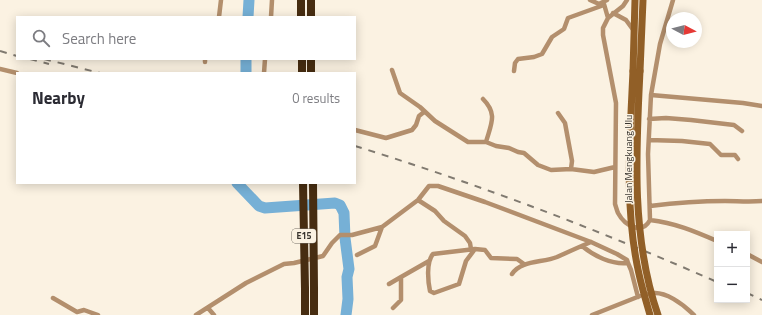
<!DOCTYPE html>
<meta charset="utf-8">
<style>
body{margin:0;font-family:"Titillium Web",sans-serif;background:#f7f7f7;color:#2b2b33}
.controls{position:absolute;right:12px;bottom:12px;display:grid;overflow:hidden;border-radius:0px;box-shadow:0 2px 10px #0003}
.controls button{width:36px;height:36px;display:grid;place-items:center;padding:0;border:0;border-bottom:1px solid #e1e1e2;background:#fff;color:#2b2b33;font:20px sans-serif}
.compass{position:absolute;left:666px;top:12px;width:36px;height:36px;border-radius:50%;background:#fff;box-shadow:0 2px 10px #0003;rotate:97deg}
.list{margin:0;padding:0;list-style:none}
h2{display:flex;justify-content:space-between;align-items:center;height:52px;margin:0;padding:0 16px;font-size:17px}
h2 small{font-size:13px;font-weight:400;color:#7c7c81}
.icon{flex:none;width:22px;height:22px;fill:none;stroke:currentColor;stroke-width:2;stroke-linecap:round;stroke-linejoin:round}
.map{position:relative;flex:none;width:762px;height:315px;overflow:hidden}
.search{position:absolute;background:#fff;box-shadow:0 2px 10px #0003;left:16px;top:16px;width:340px;height:44px;display:flex;align-items:center;gap:10px;box-sizing:border-box;padding:0 14px;border-radius:0px;color:#7c7c81;font-size:15px}
.panel{position:absolute;background:#fff;box-shadow:0 2px 10px #0003;left:16px;top:72px;width:340px;height:112px;border-radius:0px}
.map>svg:first-child{display:block}
</style>
<div class="map">
<svg width="762" height="315" viewBox="0 0 762 315">
<rect width="100%" height="100%" fill="#fbf2e2"/>
<g fill="none" stroke-linecap="round" stroke-linejoin="round">
<path stroke="#76b0d6" stroke-width="11" d="M 248,17 L 249,0
M 246,73 L 246,59
M 237,183 L 259,206 L 265,208 L 335,203 L 340,205 L 344,213 L 345,238 L 349,269 L 347,277 L 348,299 L 346,315"/>
<path stroke="#b38f6d" stroke-width="4.5" d="M 590,0 L 599,4 L 607,0
M 627,0 L 623,6 L 608,18 L 603,28 L 603,35 L 616,103 L 615,204 C 616,207 617,211 618,213 C 625,226 642,235 650,220 L 648,154 L 651,95 L 660,44 L 673,0
M 604,4 L 608,18
M 613,13 L 626,20 L 634,31
M 219,17 L 221,0
M 271,17 L 272,0
M 205,59 L 205,62
M 0,69 L 17,73
M 392,70 L 400,93 L 420,107 L 435,121 L 468,142 L 486,142 L 496,146 L 509,148 L 518,152 L 524,153 L 538,165 L 551,170 L 571,169 L 594,172 L 615,167
M 514,71 L 515,63 L 518,59 L 534,57 L 542,54 L 552,37 L 564,29 L 568,18 L 604,5
M 264,73 L 265,59
M 651,95 L 743,103 L 762,106
M 483,99 C 498,114 491,124 486,142
M 558,113 L 565,123 L 572,161 L 571,169
M 649,119 L 666,118 L 691,120 L 734,125 L 742,131
M 355,130 L 386,138 L 412,130 L 416,125 L 419,116 L 424,112
M 649,140 L 682,141 L 710,144 L 721,155 L 735,155 L 738,159
M 418,200 L 435,211 L 444,221 L 465,236 L 470,243 L 471,249
M 650,206 C 674,203 700,201 725,201 C 737,201 749,202 762,201
M 650,220 C 675,223 694,231 717,241
M 582,246 C 594,256 612,265 628,263
M 475,249 L 433,254 C 426,262 428,282 430,291 L 434,293 L 459,284 L 466,261 L 475,249 L 485,250 L 491,258 L 517,259 L 524,264
M 747,254 L 762,262
M 357,255 L 375,246 L 382,227
M 512,274 C 521,260 542,263 557,257 C 568,252 579,247 591,242
M 389,284 L 401,277
M 649,294 C 664,289 684,305 694,315
M 53,298 L 77,312 L 84,310 L 98,315
M 208,308 L 214,315
M 393,308 L 401,300 L 401,277 L 429,261
M 196,315 L 246,283 L 284,264 L 294,263 L 323,256 L 332,243 L 340,235 L 352,235 L 382,227 L 418,200 L 429,186 L 438,186 L 485,202 L 591,242 L 617,254 L 627,260 L 628,263 L 631,270 L 638,297
M 592,315 L 640,296"/>
<path stroke="#915f27" stroke-width="7" d="M 633,71 L 635,0
M 640,71 L 643,0"/>
<path stroke="#472d11" stroke-width="8" d="M 301,0 L 301,17
M 311,0 L 311,17
M 302,59 L 302,73
M 311,59 L 311,73
M 305,289 L 305,315
M 314,289 L 314,315"/>
<path stroke="#807a70" stroke-width="2" stroke-dasharray="7 7" stroke-linecap="butt" d="M 0,51 L 17,56
M 30,59 L 49,64
M 44,59 L 100,73
M 355,146 C 478,184 599,230 717,282
M 747,293 L 762,300"/>
<path stroke="#915f27" stroke-width="7" d="M 633,71 C 630,138 624,208 639,274 C 642,288 646,301 650,315
M 640,71 C 636,152 631,237 658,315"/>
<path stroke="#472d11" stroke-width="8" d="M 303,183 L 305,289
M 313,183 L 314,289"/>
</g>
<g text-anchor="middle" stroke-width="3" stroke-linejoin="round" paint-order="stroke">
<rect fill="#fbf2e2" stroke="#726d64" stroke-width="1" x="292" y="229" width="24" height="14" rx="3"/>
<g font-size="9" font-weight="bold" fill="#38342e">
<text x="304" y="239">E15</text>
</g>
<g font-size="10" fill="#38342e" stroke="#fbf2e2">
<text transform="translate(628 159) rotate(-90)" y="4">Jalan Mengkuang Ulu</text>
</g>
</g>
</svg>
<div class="controls">
<button>+</button>
<button>−</button>
</div>
<svg class="compass" viewBox="-18 -18 36 36"><path d="M0-13l5 13h-10z" fill="#e53935"/><path d="M0 13l5-13h-10z" fill="#7c7c81"/></svg>
<div class="search"><svg class="icon" aria-label="search" viewBox="0 0 24 24"><circle cx="10" cy="10" r="6"/><path d="M15 15l6 6"/></svg>Search here</div>
<section class="panel">
<h2>Nearby<small>0 results</small></h2>
<ul class="list">
</ul>
</section>
</div>
